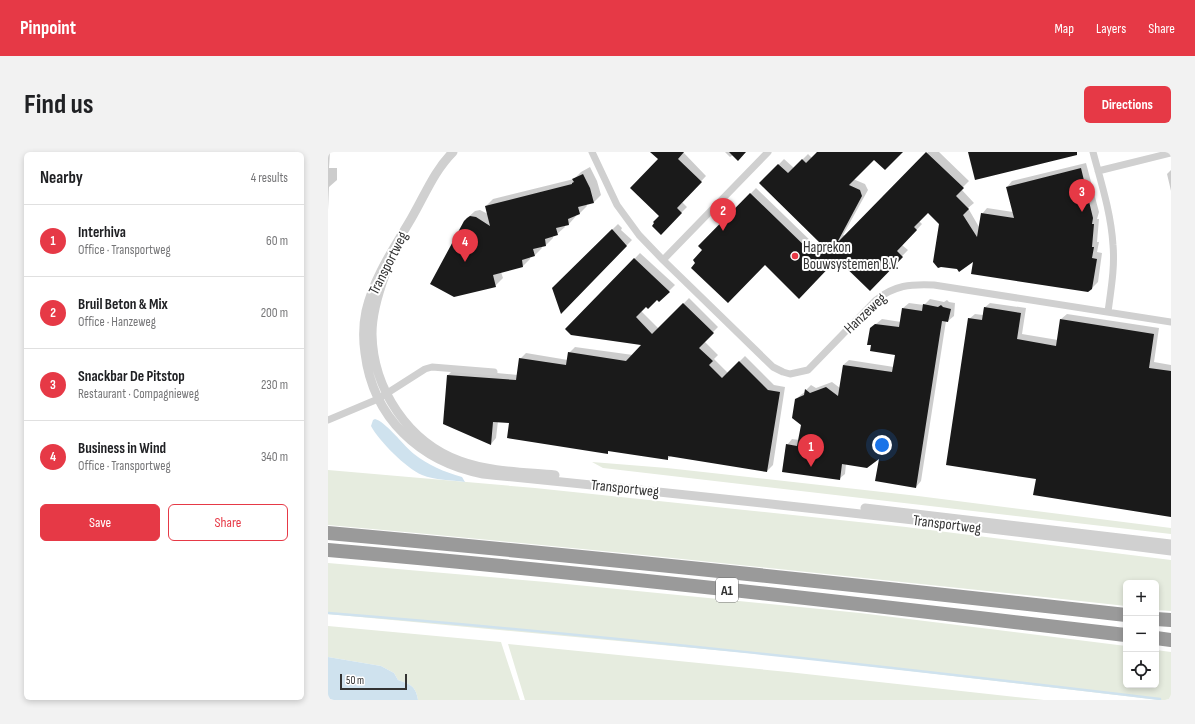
<!DOCTYPE html>
<meta charset="utf-8">
<style>
body{margin:0;font-family:"Sofia Sans Condensed",sans-serif;background:#f2f2f2;color:#202124}
.controls{position:absolute;right:12px;bottom:12px;display:grid;overflow:hidden;border-radius:6px;box-shadow:0 2px 6px #0003}
.controls button{width:36px;height:36px;display:grid;place-items:center;padding:0;border:0;border-bottom:1px solid #e0e0e0;background:#fff;color:#202124;font:20px sans-serif}
.scale{position:absolute;left:12px;bottom:10px;width:67px;box-sizing:border-box;padding-left:4px;border:2px solid #333;border-top:0;font-size:11px;line-height:14px;white-space:nowrap;color:#333;-webkit-text-stroke:3px #fff;paint-order:stroke}
.you{position:absolute;left:554px;top:293px;width:14px;height:14px;margin:-10px;border:3px solid #fff;border-radius:50%;background:#1a73e8;box-shadow:0 0 0 6px #1a73e833}
.badge{display:grid;place-items:center;width:26px;height:26px;border-radius:50%;background:#e63946;color:#fff;font-size:13px;font-weight:700}
.pin{position:absolute;translate:-50% -33px;filter:drop-shadow(0 1px 2px #0008)}
.pin::after{content:'';position:absolute;top:21px;width:14px;height:12px;background:inherit;clip-path:polygon(0 0,100% 0,50% 100%)}
.list{margin:0;padding:0;list-style:none}
h2{display:flex;justify-content:space-between;align-items:center;height:52px;margin:0;padding:0 16px;font-size:17px}
h2 small{font-size:13px;font-weight:400;color:#757577}
.list li{display:grid;grid-template-columns:26px 1fr auto;gap:12px;align-items:center;box-sizing:border-box;height:72px;padding:0 16px;border-top:1px solid #e0e0e0}
.list b{display:block;font-size:15px;white-space:nowrap}
.list p{margin:0;font-size:13px;white-space:nowrap;color:#757577}
.list em{font-size:13px;font-style:normal;color:#757577}
.actions{display:flex;gap:8px;padding:12px 16px}
.actions a{flex:1;padding:9px 0;border:1px solid #e63946;border-radius:6px;text-align:center;font-size:14px;color:#e63946}
.actions .main{background:#e63946;color:#fff}
.icon{flex:none;width:22px;height:22px;fill:none;stroke:currentColor;stroke-width:2;stroke-linecap:round;stroke-linejoin:round}
.map{position:relative;flex:none;width:843px;height:548px;overflow:hidden;border-radius:6px}
header{display:flex;align-items:center;gap:24px;box-sizing:border-box;height:56px;padding:0 20px;background:#e63946;color:#fff}
header strong{font-size:19px}
nav{display:flex;gap:22px;margin-inline-start:auto;font-size:14px}
.intro{display:flex;align-items:center;justify-content:space-between;box-sizing:border-box;height:96px;padding:0 24px}
h1{margin:0;font-size:28px}
.button{padding:10px 18px;border-radius:6px;background:#e63946;color:#fff;font-size:14px;font-weight:700}
main{display:flex;gap:24px;padding:0 24px}
aside{flex:1;background:#fff;border-radius:6px;box-shadow:0 2px 6px #0003}
.map>svg:first-child{display:block}
</style>
<header>
<strong>Pinpoint</strong>
<nav><a>Map</a><a>Layers</a><a>Share</a></nav>
</header>
<div class="intro"><h1>Find us</h1><a class="button">Directions</a></div>
<main>
<aside>
<h2>Nearby<small>4 results</small></h2>
<ul class="list">
<li><span class="badge">1</span><div><b>Interhiva</b><p>Office · Transportweg</p></div><em>60 m</em></li>
<li><span class="badge">2</span><div><b>Bruil Beton &amp; Mix</b><p>Office · Hanzeweg</p></div><em>200 m</em></li>
<li><span class="badge">3</span><div><b>Snackbar De Pitstop</b><p>Restaurant · Compagnieweg</p></div><em>230 m</em></li>
<li><span class="badge">4</span><div><b>Business in Wind</b><p>Office · Transportweg</p></div><em>340 m</em></li>
</ul>
<div class="actions"><a class="main">Save</a><a>Share</a></div>
</aside>
<div class="map">
<svg width="843" height="548" viewBox="0 0 843 548">
<rect width="100%" height="100%" fill="#fff"/>
<path fill="#e6ecdf" d="M 264,310 L 339,316 L 590,344 L 843,376 L 843,382 L 275,316 Z
M 0,318 L 207,336 L 578,375 L 843,408 L 843,459 L 828,458 L 828,431 L 798,431 L 798,454 C 532,425 266,397 0,373 Z
M 0,411 L 218,430 L 532,461 L 798,494 L 798,533 L 828,533 L 828,498 L 843,500 L 843,548 L 832,548 L 462,505 L 0,462 Z
M 0,474 L 173,490 L 192,548 L 90,548 C 88,534 82,532 70,528 L 66,521 L 53,514 L 0,505 Z
M 180,492 L 460,520 L 716,548 L 197,548 Z"/>
<path fill="#cfe2ee" d="M 47,267 C 57,269 76,294 86,302 C 100,313 116,320 134,325 L 137,330 C 123,328 107,328 94,323 C 78,316 51,289 43,274 L 45,268 Z
M 0,505 L 53,514 L 66,521 L 70,528 C 82,532 88,534 90,548 L 0,548 Z"/>
<path fill="#0003" d="M 0,0 L 2,0 L 1,16 L 9,16 L 9,28 L 1,35 L 0,58 Z
M 323,0 L 355,0 L 378,24 L 354,50 L 359,55 L 333,81 L 331,7 Z
M 397,0 L 417,0 L 405,3 L 402,5 Z
M 490,0 L 573,0 L 546,6 L 525,27 L 537,32 L 540,38 L 515,83 L 518,84 L 600,0 L 611,0 L 641,29 L 633,37 L 646,51 L 640,56 L 651,75 L 654,62 L 659,56 L 685,60 L 679,35 L 684,29 L 758,11 L 771,60 L 769,67 L 771,67 L 769,90 L 771,90 L 769,100 L 774,101 L 770,130 L 764,136 L 646,107 L 600,60 L 591,69 L 594,72 L 574,93 L 580,98 L 542,137 L 510,106 L 437,111 L 376,98 L 372,94 L 428,36 L 489,95 L 494,90 L 433,31 L 456,7 L 466,16 L 480,2 L 484,6 Z
M 262,15 L 269,29 L 273,43 L 266,50 L 258,52 L 259,54 L 252,61 L 247,63 L 248,64 L 241,72 L 236,73 L 237,75 L 229,82 L 225,84 L 225,86 L 218,93 L 213,94 L 214,96 L 207,103 L 202,105 L 202,107 L 195,114 L 173,120 L 175,126 L 167,134 L 136,69 L 147,59 L 152,58 L 160,62 L 158,54 L 165,47 L 246,27 L 253,20 Z
M 843,18 L 843,39 L 839,22 Z
M 290,72 L 294,76 L 293,78 L 304,88 L 233,160 L 225,136 Z
M 312,101 L 347,133 L 331,149 L 329,147 L 318,154 L 313,159 L 331,177 L 361,146 L 390,175 L 376,189 L 390,203 L 386,207 L 400,221 L 417,204 L 446,233 L 457,235 L 445,313 L 439,319 L 343,304 L 339,307 L 282,298 L 279,300 L 183,270 L 170,269 L 168,286 L 163,292 L 116,271 L 120,223 L 126,217 L 190,223 L 192,207 L 198,201 L 240,208 L 241,201 L 247,195 L 305,203 L 315,193 L 239,177 Z
M 602,147 L 616,150 L 619,148 L 621,150 L 627,151 L 626,164 L 620,169 L 618,169 L 593,329 L 588,335 L 552,304 L 518,312 L 517,322 L 511,327 L 459,293 L 464,287 L 471,288 L 474,273 L 468,247 L 474,242 L 477,240 L 478,238 L 483,233 L 488,236 L 504,230 L 512,236 L 515,213 L 521,208 L 566,215 L 568,202 L 544,193 L 543,176 L 554,167 L 573,170 L 575,156 L 581,151 L 596,153 Z
M 662,151 L 698,156 L 694,182 L 730,188 L 733,167 L 739,162 L 831,176 L 826,210 L 843,213 L 843,364 L 709,326 L 641,167 L 647,162 L 655,163 L 656,156 Z"/>
<g fill="none" stroke-linecap="round" stroke-linejoin="round">
<path stroke="#cfe2ee" stroke-width="2.5" d="M 0,461 C 278,483 555,514 832,547"/>
</g>
<path fill="#1a1a1a" d="M 322,0 L 356,0 L 350,7 L 374,30 L 349,56 L 354,61 L 333,83 L 324,74 L 326,71 L 325,70 L 331,64 L 302,36 L 330,7 Z
M 401,0 L 418,0 L 410,9 Z
M 489,0 L 575,0 L 557,18 L 546,8 L 521,33 L 532,38 L 534,44 L 510,89 L 511,89 L 598,0 L 636,36 L 628,44 L 641,57 L 635,63 L 649,85 L 653,61 L 686,66 L 678,35 L 753,16 L 765,66 L 764,72 L 766,72 L 764,95 L 766,95 L 764,106 L 769,107 L 764,137 L 760,140 L 643,122 L 645,110 L 631,120 L 629,117 L 613,115 L 610,116 L 605,110 L 611,72 L 600,61 L 586,75 L 589,78 L 569,99 L 575,105 L 542,139 L 509,107 L 471,147 L 437,113 L 400,151 L 363,116 L 367,111 L 365,108 L 374,98 L 370,94 L 422,41 L 483,100 L 492,91 L 431,31 L 450,12 L 460,21 L 474,7 L 478,11 Z
M 640,0 L 749,0 L 749,3 L 647,28 Z
M 255,22 L 262,36 L 266,51 L 250,55 L 252,62 L 240,67 L 241,73 L 228,76 L 230,83 L 217,87 L 218,94 L 205,97 L 207,104 L 194,108 L 195,115 L 165,123 L 168,135 L 126,145 L 102,132 L 136,69 L 139,66 L 142,64 L 148,65 L 162,74 L 157,54 L 244,32 L 244,31 L 246,30 L 244,27 Z
M 284,77 L 299,94 L 233,162 L 224,136 Z
M 306,106 L 342,140 L 331,150 L 329,148 L 320,157 L 318,155 L 308,165 L 324,182 L 355,151 L 386,181 L 371,196 L 385,209 L 381,213 L 394,226 L 411,209 L 440,238 L 452,240 L 439,320 L 340,304 L 340,308 L 280,299 L 280,302 L 179,286 L 181,271 L 165,270 L 163,293 L 115,272 L 119,223 L 188,228 L 191,206 L 238,213 L 240,200 L 298,209 L 313,193 L 243,183 L 237,177 Z
M 595,152 L 610,155 L 613,153 L 615,155 L 623,157 L 620,170 L 614,169 L 588,336 L 547,329 L 551,307 L 539,316 L 514,312 L 512,328 L 454,320 L 458,292 L 469,294 L 473,273 L 464,266 L 467,247 L 476,243 L 477,237 L 482,241 L 498,235 L 510,244 L 515,213 L 564,220 L 567,203 L 542,199 L 543,193 L 539,193 L 542,176 L 547,172 L 571,175 L 574,156 L 594,159 Z
M 656,155 L 693,161 L 689,187 L 728,194 L 732,167 L 826,182 L 821,216 L 843,219 L 843,365 L 705,343 L 708,327 L 618,313 L 640,166 L 654,168 Z"/>
<g fill="none" stroke-linecap="round" stroke-linejoin="round">
<path stroke="#d0d0d0" stroke-width="7" d="M 264,0 L 289,53 L 311,83 L 335,108 L 445,215 L 455,220 L 462,222 L 480,218 L 548,148 C 567,133 582,132 606,133 L 843,170
M 765,0 C 773,30 783,61 785,93 C 787,115 783,137 780,160
M 770,19 L 843,1
M 335,108 L 440,0
M 0,268 L 50,247 L 97,217 L 104,215 L 166,220"/>
<path stroke="#d0d0d0" stroke-width="9" d="M 125,0 C 106,19 97,43 83,67 C 66,96 46,125 38,159 C 35,173 35,187 37,201 C 45,266 92,310 155,322 C 385,345 614,370 843,399
M 57,123 C 50,142 44,161 44,182 C 45,237 80,290 132,309 C 162,320 196,320 227,323
M 537,356 L 843,392"/>
<path stroke="#9a9a9a" stroke-width="14" d="M 0,381 C 266,405 532,433 798,463
M 0,398 C 267,421 532,452 798,483
M 828,467 L 843,468
M 828,486 L 843,488"/>
</g>
<circle fill="#e63946" stroke="#fff" stroke-width="1.5" cx="467" cy="104" r="4"/>
<g text-anchor="middle" stroke-width="4" stroke-linejoin="round" paint-order="stroke">
<rect fill="#fff" stroke="#707070" stroke-width="1" x="388" y="426" width="22" height="24" rx="3"/>
<g font-size="14" font-weight="bold" fill="#333">
<text x="399" y="443">A1</text>
</g>
<g font-size="15" fill="#333" stroke="#fff" text-anchor="start">
<text x="475" y="100">Haprekon<tspan x="475" dy="17">Bouwsystemen B.V.</tspan></text>
</g>
<g font-size="15" fill="#333" stroke="#fff">
<text transform="translate(60 111) rotate(-63)" y="5">Transportweg</text>
<text transform="translate(537 161) rotate(-43)" y="5">Hanzeweg</text>
<text transform="translate(297 336) rotate(6)" y="5">Transportweg</text>
<text transform="translate(619 372) rotate(7)" y="5">Transportweg</text>
</g>
</g>
</svg>
<div class="controls">
<button>+</button>
<button>−</button>
<button><svg class="icon" aria-label="locate" viewBox="0 0 24 24"><circle cx="12" cy="12" r="6"/><path d="M12 2v4M12 18v4M2 12h4M18 12h4"/></svg></button>
</div>
<div class="scale">50 m</div>
<div class="you"></div>
<div class="pin badge" style="left:483px;top:315px">1</div>
<div class="pin badge" style="left:395px;top:79px">2</div>
<div class="pin badge" style="left:754px;top:60px">3</div>
<div class="pin badge" style="left:137px;top:110px">4</div>
</div>
</main>
